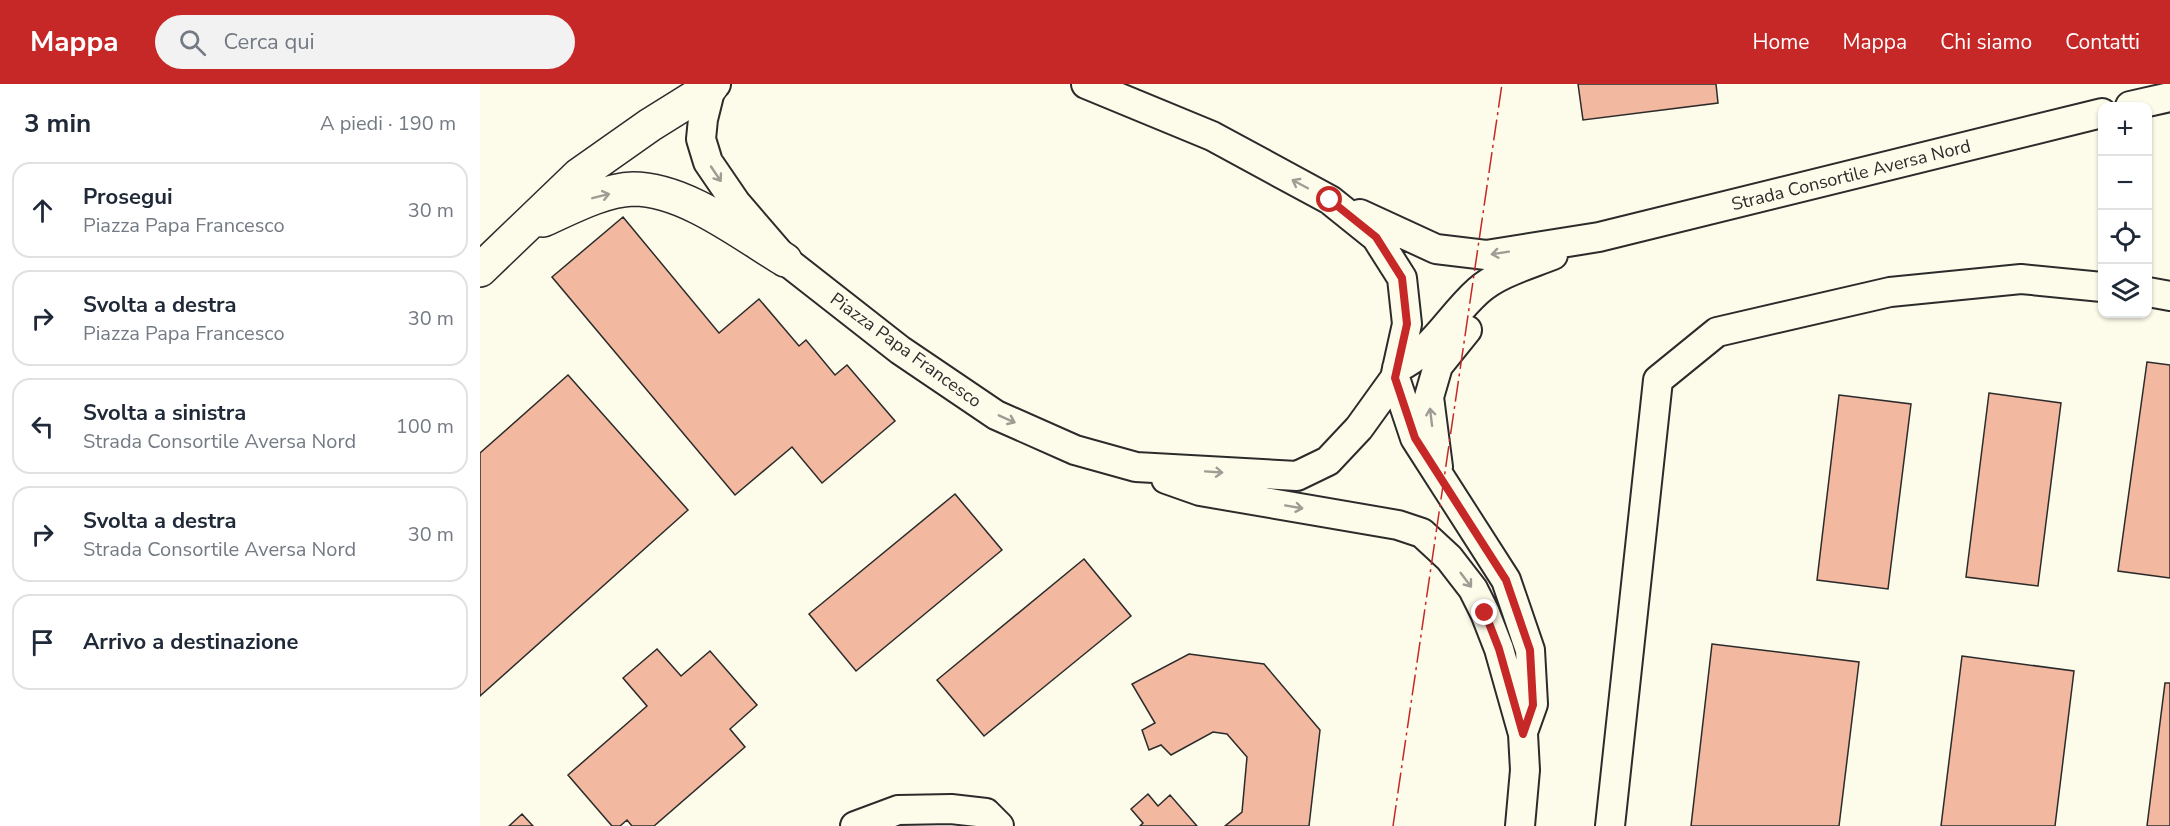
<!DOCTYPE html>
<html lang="it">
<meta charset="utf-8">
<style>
body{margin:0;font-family:"Nunito Sans",sans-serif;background:#f2f2f3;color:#1f2937}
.controls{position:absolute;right:18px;top:18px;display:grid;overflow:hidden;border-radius:12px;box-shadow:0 2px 4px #0004}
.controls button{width:54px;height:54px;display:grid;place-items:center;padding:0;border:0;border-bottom:2px solid #e0e1e3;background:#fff;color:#1f2937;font:30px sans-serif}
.stop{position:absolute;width:18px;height:18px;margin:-14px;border:4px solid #c62828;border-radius:50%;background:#fff}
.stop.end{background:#c62828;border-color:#fff;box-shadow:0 2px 6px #0008}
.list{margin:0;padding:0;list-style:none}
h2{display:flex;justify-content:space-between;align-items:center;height:78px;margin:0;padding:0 24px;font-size:26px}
h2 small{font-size:20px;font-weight:400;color:#747a83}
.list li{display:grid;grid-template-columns:39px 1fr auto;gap:18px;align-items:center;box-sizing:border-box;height:96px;margin:0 12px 12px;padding:0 12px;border:2px solid #e0e1e3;border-radius:18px}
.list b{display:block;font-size:22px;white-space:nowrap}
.list p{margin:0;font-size:20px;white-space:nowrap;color:#747a83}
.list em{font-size:20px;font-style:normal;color:#747a83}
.icon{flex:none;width:33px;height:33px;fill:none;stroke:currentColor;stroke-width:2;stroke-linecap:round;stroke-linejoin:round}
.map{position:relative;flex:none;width:1690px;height:742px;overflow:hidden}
header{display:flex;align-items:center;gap:36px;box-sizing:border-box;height:84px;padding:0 30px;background:#c62828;color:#fff}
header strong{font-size:28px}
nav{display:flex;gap:33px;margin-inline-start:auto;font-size:21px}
.search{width:420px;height:54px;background:#f2f2f3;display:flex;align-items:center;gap:15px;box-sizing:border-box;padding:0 21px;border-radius:33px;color:#747a83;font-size:22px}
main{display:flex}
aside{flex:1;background:#fff}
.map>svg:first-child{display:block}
</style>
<header>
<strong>Mappa</strong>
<div class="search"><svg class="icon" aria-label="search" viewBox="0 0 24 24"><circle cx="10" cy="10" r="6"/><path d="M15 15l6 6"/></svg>Cerca qui</div>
<nav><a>Home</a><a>Mappa</a><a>Chi siamo</a><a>Contatti</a></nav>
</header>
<main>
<aside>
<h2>3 min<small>A piedi · 190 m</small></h2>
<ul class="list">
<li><svg class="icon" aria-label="ahead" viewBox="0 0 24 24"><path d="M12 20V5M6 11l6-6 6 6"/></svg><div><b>Prosegui</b><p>Piazza Papa Francesco</p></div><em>30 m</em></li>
<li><svg class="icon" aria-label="right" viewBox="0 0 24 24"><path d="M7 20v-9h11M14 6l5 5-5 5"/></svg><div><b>Svolta a destra</b><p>Piazza Papa Francesco</p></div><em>30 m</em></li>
<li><svg class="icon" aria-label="left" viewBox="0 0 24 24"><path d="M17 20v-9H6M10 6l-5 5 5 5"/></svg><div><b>Svolta a sinistra</b><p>Strada Consortile Aversa Nord</p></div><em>100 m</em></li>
<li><svg class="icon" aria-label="right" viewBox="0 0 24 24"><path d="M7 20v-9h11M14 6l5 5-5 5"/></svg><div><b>Svolta a destra</b><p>Strada Consortile Aversa Nord</p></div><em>30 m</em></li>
<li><svg class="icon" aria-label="arrive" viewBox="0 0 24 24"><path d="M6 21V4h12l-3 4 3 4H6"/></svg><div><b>Arrivo a destinazione</b></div></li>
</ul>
</aside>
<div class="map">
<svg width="1690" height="742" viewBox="0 0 1690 742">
<rect width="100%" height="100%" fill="#fdfbea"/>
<path fill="#f2b8a0" stroke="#2b2b2b" stroke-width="1.5" d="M 1098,0 L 1236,0 L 1238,19 L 1103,36 Z
M 143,133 L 239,249 L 279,215 L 319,262 L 326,256 L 355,291 L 367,281 L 415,337 L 342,399 L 312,363 L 255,411 L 72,193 Z
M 1667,278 L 1690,281 L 1690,494 L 1638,487 Z
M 88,291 L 208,426 L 0,612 L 0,369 Z
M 1509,309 L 1581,319 L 1558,502 L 1486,493 Z
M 1359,311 L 1431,320 L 1408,505 L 1337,496 Z
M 475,410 L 522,466 L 376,587 L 329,530 Z
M 604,475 L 651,532 L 504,652 L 457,596 Z
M 1232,560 L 1379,578 L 1359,742 L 1211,742 Z
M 177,565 L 201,592 L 230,567 L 277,621 L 250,645 L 265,663 L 174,742 L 152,742 L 147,736 L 140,742 L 132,742 L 88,691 L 167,622 L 143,594 Z
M 709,570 L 784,580 L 840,646 L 829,742 L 745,742 L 762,728 L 767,673 L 747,650 L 733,648 L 691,671 L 681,661 L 669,666 L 662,646 L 675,639 L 652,600 Z
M 1482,572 L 1594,587 L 1575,742 L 1461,742 Z
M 1685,599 L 1690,599 L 1690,742 L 1667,742 Z
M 668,710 L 678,722 L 690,711 L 717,742 L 660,742 L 663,739 L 651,725 Z
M 42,730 L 53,742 L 29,742 Z"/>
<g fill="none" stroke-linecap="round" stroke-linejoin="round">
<defs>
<path id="minor" d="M 236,0 L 231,3 L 223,35 L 221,55 L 228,78 L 256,119 L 305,176 L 420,266 L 516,331 L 595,366 L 656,383 L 817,392 L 848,377 L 879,344 L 915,294 L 927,240 L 922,194 L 896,153 L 850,116 L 732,52 L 606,0
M 1650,22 L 1690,13
M 880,130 L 956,165 L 1006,171 L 1119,153 L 1622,29
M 1668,208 L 1690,212
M 917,284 C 952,268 970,232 998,207 C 1018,189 1048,181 1073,171
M 915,294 L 935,354 L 1026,496 L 1050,566 L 1053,620 L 1043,648
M 958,383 L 949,313 L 958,282 L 987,246
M 686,395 L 720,407 L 918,441 L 942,449 L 969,474 L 993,505 L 1005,529 L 1019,565 L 1043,650 L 1045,686 L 1040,742
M 375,742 L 418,726 L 471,725 L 506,729 L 519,742
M 1130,742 L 1178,296 L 1237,248 L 1410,208 L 1541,195 L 1622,203"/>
<path id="highway" d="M 63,136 C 90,124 123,106 153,105 C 205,105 262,150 305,176
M 0,186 L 99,91 L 170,41 L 231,3"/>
</defs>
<use href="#minor" stroke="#2b2b2b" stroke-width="32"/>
<use href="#highway" stroke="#2b2b2b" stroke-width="36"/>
<use href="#minor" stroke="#fdfbea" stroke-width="28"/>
<use href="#highway" stroke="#fdfbea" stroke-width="33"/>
<path stroke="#c62828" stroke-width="1.5" stroke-dasharray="21 4.5 3 4.5" stroke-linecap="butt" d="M 913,742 L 1022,0"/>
</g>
<defs><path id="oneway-shaft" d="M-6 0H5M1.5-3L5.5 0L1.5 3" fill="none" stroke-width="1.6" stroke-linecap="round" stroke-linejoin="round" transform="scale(1.5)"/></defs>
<g stroke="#9e9d94">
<use href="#oneway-shaft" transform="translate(236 90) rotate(56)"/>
<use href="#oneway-shaft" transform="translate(820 100) rotate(-152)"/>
<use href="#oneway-shaft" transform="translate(121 112) rotate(-14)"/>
<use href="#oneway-shaft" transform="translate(1020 169) rotate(171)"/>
<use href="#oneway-shaft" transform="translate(951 333) rotate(-97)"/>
<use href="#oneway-shaft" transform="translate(527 335) rotate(24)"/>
<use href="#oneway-shaft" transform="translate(734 388) rotate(4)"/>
<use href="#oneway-shaft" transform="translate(814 423) rotate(10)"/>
<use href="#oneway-shaft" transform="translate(986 496) rotate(53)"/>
</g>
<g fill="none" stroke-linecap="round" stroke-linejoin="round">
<path stroke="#c62828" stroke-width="8" d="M 850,116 L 896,153 L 922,194 L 927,240 L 915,294 L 935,354 L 1026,496 L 1050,566 L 1053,621 L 1043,650 L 1019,565 L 1005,529"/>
</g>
<g text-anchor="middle" stroke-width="4.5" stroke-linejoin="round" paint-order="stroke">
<g font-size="18" fill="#2b2b2b" stroke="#fdfbea">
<text transform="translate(1371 91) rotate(-14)" y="6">Strada Consortile Aversa Nord</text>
<text transform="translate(426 266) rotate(36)" y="6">Piazza Papa Francesco</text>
</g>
</g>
</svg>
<div class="controls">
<button>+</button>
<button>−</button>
<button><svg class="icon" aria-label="locate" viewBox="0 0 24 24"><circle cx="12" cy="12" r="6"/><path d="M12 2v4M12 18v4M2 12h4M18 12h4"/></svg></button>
<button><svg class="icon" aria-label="layers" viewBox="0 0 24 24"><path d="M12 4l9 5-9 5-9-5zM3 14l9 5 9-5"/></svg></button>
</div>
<div class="stop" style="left:850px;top:116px"></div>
<div class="stop end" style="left:1005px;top:529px"></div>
</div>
</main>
